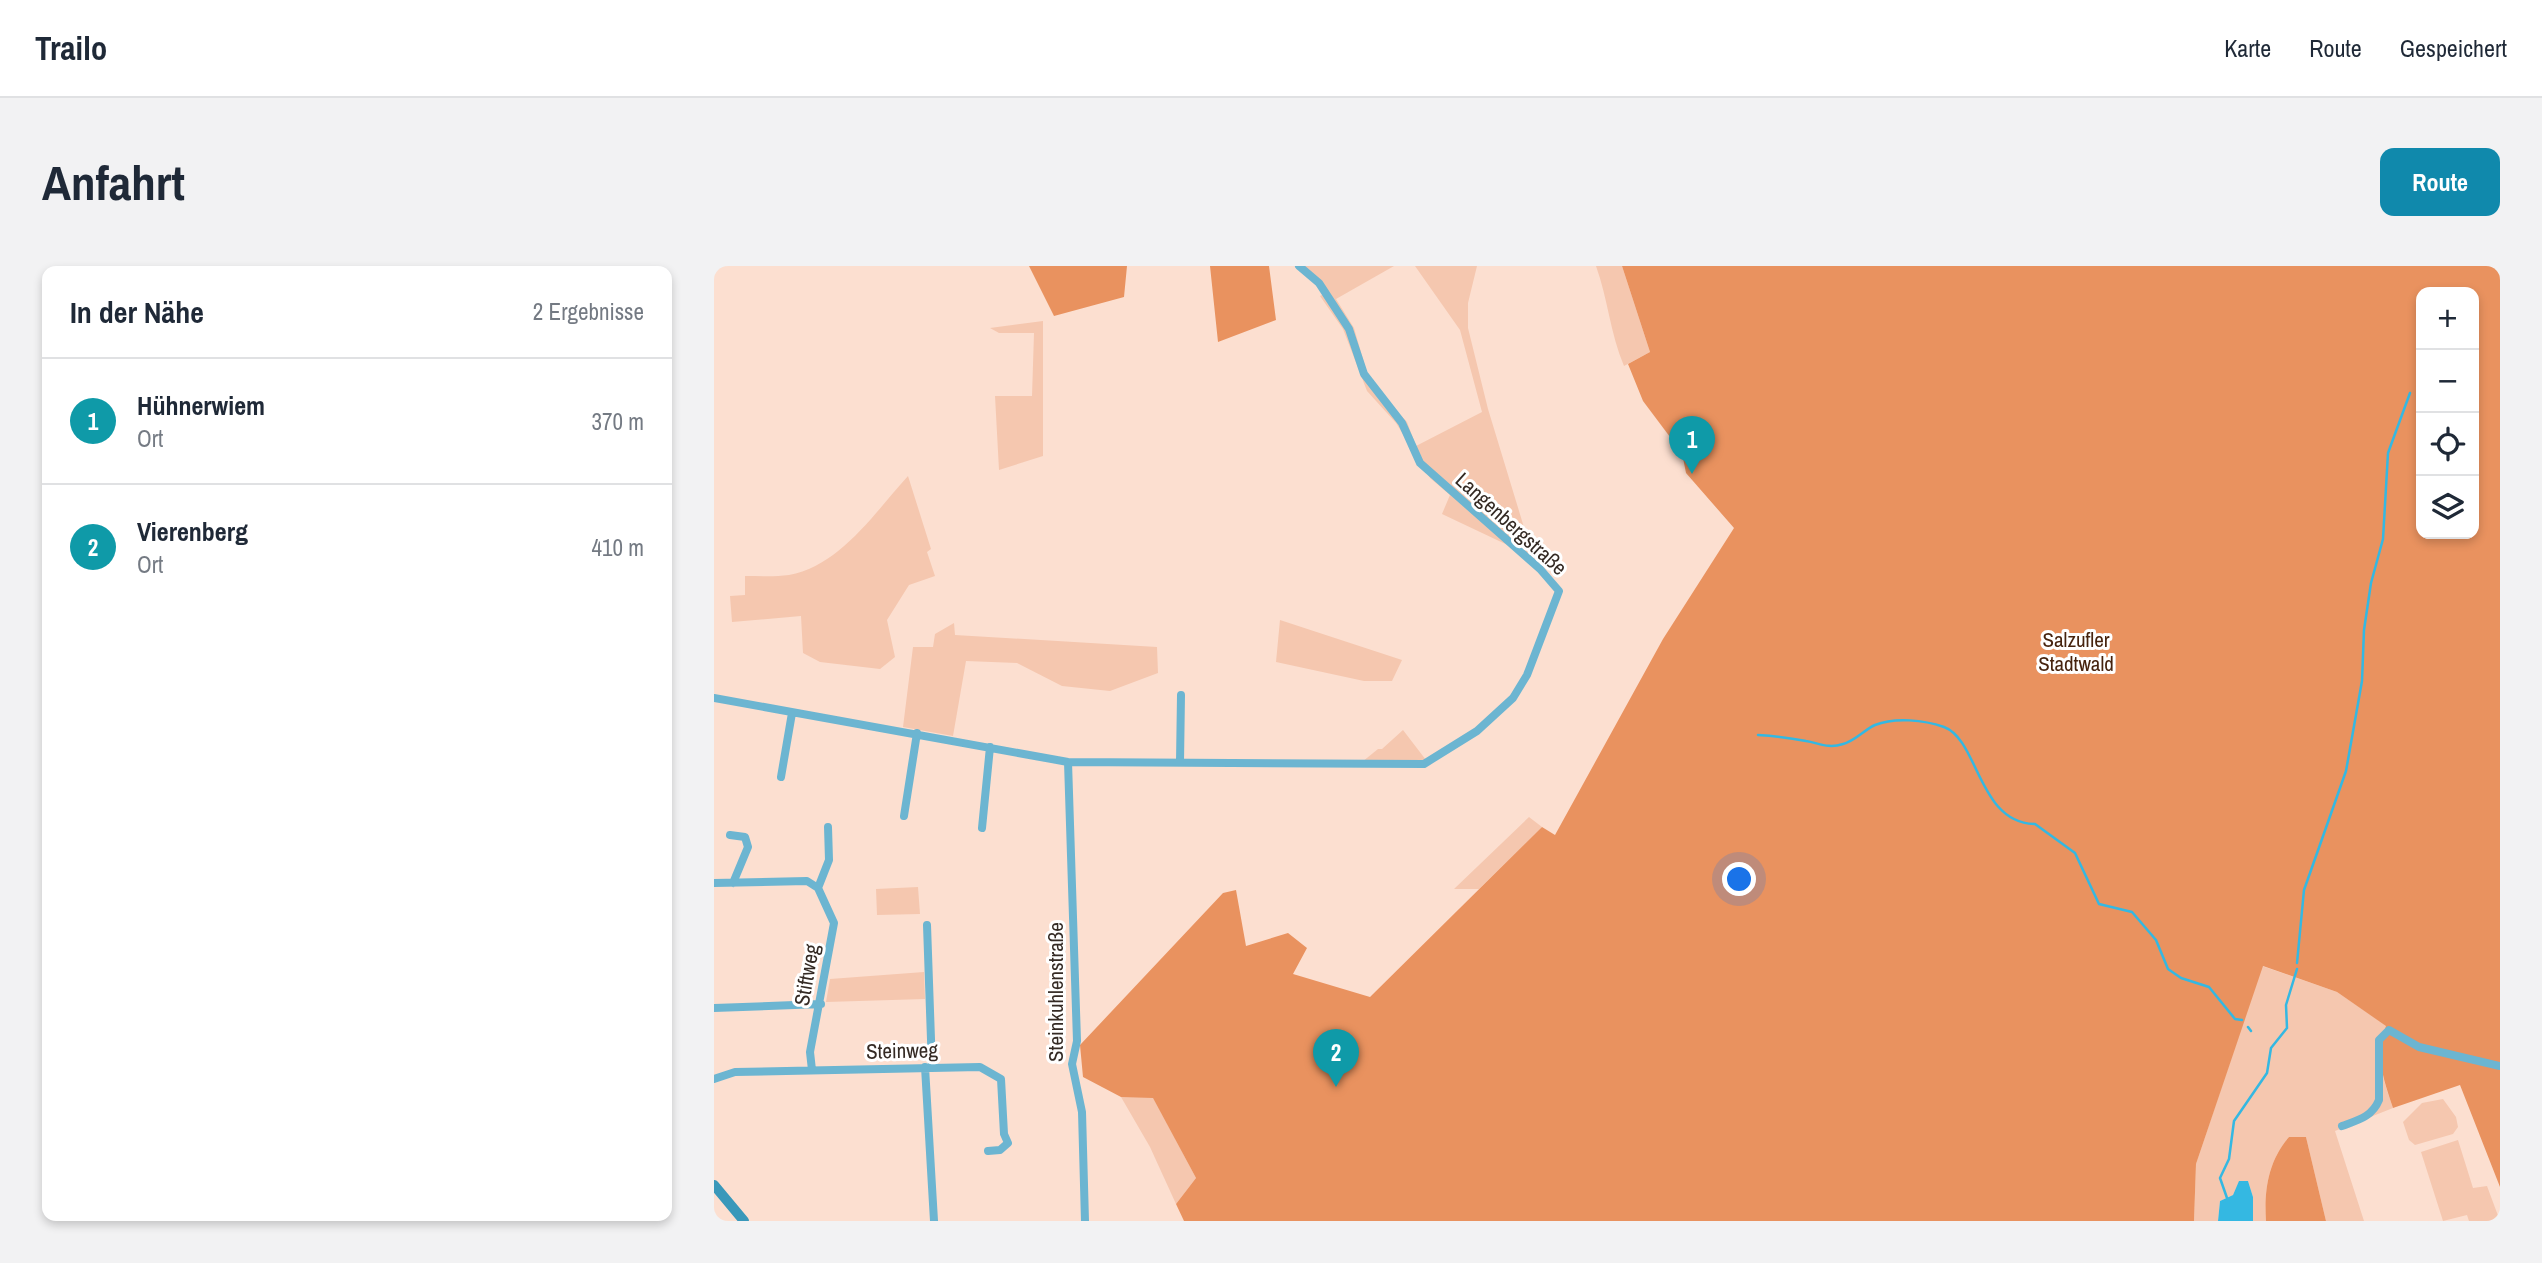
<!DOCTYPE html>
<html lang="de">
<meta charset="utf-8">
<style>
body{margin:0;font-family:"Archivo Narrow",sans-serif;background:#f2f2f3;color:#1f2937}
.controls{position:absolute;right:21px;top:21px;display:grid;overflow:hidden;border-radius:14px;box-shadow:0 4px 10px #0003}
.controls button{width:63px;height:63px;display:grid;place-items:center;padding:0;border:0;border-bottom:2px solid #e0e1e3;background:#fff;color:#1f2937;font:35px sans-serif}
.you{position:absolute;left:1026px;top:614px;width:24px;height:24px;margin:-18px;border:5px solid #fff;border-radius:50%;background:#1a73e8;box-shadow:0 0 0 10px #1a73e833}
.badge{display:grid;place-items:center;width:46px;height:46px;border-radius:50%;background:#1089ac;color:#fff;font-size:23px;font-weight:700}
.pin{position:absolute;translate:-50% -58px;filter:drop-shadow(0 2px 4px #0008)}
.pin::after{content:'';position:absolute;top:37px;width:24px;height:21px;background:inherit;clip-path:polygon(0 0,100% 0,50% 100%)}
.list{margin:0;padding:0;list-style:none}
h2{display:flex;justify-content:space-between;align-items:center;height:91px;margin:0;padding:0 28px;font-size:30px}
h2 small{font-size:23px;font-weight:400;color:#747a83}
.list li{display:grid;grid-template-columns:46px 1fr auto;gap:21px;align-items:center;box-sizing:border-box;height:126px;padding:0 28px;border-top:2px solid #e0e1e3}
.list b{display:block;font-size:26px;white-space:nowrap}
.list p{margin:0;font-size:23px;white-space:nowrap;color:#747a83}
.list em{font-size:23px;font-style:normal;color:#747a83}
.icon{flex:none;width:38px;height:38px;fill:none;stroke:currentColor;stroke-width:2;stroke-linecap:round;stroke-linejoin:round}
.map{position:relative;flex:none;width:1786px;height:955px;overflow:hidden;border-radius:14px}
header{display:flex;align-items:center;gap:42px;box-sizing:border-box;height:98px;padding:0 35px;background:#fff;border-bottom:2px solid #e0e1e3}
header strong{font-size:33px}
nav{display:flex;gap:38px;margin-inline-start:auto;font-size:24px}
.intro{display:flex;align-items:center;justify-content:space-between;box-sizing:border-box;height:168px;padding:0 42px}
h1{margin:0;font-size:49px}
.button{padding:18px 32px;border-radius:14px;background:#1089ac;color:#fff;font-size:24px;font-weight:700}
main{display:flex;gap:42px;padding:0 42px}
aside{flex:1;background:#fff;border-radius:14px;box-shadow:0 4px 10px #0003}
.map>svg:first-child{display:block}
</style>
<header>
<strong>Trailo</strong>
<nav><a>Karte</a><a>Route</a><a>Gespeichert</a></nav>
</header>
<div class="intro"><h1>Anfahrt</h1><a class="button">Route</a></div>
<main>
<aside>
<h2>In der Nähe<small>2 Ergebnisse</small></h2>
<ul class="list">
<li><span class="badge" style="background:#0f9aa8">1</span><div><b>Hühnerwiem</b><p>Ort</p></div><em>370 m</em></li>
<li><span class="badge" style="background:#0f9aa8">2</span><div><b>Vierenberg</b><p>Ort</p></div><em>410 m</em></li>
</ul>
</aside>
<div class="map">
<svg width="1786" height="955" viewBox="0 0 1786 955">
<rect width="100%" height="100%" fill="#fcdfd0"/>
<path fill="#f5c7af" d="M 586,0 L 680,0 L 622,33 L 640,62 L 653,107 L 665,126 L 693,156 L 702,180 L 768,146 L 746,64 L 701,0 L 763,0 L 754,37 L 754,62 L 774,143 L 819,291 L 728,248 L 736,229 L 716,212 L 682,157 L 653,125 L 629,63 L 606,30 L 612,27 Z
M 882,0 L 908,0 L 936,86 L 910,100 C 896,67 894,33 882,0 Z
M 329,55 L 329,190 L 285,204 L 281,130 L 318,130 L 320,67 L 285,67 L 276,62 Z
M 194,210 L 217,283 L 213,286 L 221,310 L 195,319 L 173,354 L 181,391 L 166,403 L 106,396 L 89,387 L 87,350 L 18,356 L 16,330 L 31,329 L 31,310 C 46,310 61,311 75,309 C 126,300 162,245 194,210 Z
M 566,354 L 688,394 L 678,415 L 650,415 L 562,396 Z
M 240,357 L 241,369 L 443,381 L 444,407 L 396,425 L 348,420 L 303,397 L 252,395 L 239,470 L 189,461 L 199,381 L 219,381 L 221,368 Z
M 689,464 L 712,494 L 648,496 L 664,483 L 668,483 Z
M 815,551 L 828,561 L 765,623 L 740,623 Z
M 204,621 L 206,648 L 163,649 L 162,623 Z
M 1548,700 L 1623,726 L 1673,760 C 1661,791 1669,813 1679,842 L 1621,865 L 1650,955 L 1612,955 L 1592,871 L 1575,871 C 1554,895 1550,925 1552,955 L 1539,955 L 1539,931 L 1534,915 L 1526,915 L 1519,929 L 1506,935 L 1504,955 L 1480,955 L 1482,898 Z
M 210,706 L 211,733 L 112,736 L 116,713 Z
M 407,831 L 439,831 L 482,912 L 462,938 L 436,881 Z
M 1729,833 L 1742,851 L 1744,861 L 1739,868 L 1701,879 L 1695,874 L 1689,856 L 1708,837 Z
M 1744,874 L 1759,922 L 1773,920 L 1786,955 L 1755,955 L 1753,949 L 1729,955 L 1707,886 Z"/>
<path fill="#e9925f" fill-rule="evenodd" d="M 315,0 L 413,0 L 410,31 L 340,50 Z
M 496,0 L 555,0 L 562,54 L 504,76 Z
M 908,0 L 1786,0 L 1786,921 L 1746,819 L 1679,842 C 1669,812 1661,791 1672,760 L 1623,726 L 1549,700 L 1482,898 L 1480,955 L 470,955 L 462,938 L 482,912 L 439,832 L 407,831 L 369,811 L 366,779 L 509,627 L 522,624 L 532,680 L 574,667 L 593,682 L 579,708 L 656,731 L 828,561 L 841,569 L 949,373 L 1020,262 L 972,207 L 968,187 L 929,135 L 914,98 L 936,86 ZM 1707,26 L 1760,26 L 1760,268 L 1707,268 Z
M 1575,871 L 1592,871 L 1612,955 L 1552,955 C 1550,925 1554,895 1575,871 Z"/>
<path fill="#34b8e2" d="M 1525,915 L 1534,915 L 1539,931 L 1539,955 L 1504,955 L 1506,935 L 1519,929 Z"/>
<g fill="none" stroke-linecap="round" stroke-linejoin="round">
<path stroke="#34b8e2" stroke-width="2.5" d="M 1044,469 C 1060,470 1077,472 1092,475 C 1105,477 1114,483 1129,478 C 1141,475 1150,464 1161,459 C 1181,451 1210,454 1230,461 C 1265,474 1264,557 1321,558 L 1361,587 L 1385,638 L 1418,646 L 1442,674 L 1454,703 L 1467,712 L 1495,721 L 1521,753 L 1528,754
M 1583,697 L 1590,624 L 1632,505 L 1648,415 L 1650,364 L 1657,317 L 1669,273 L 1674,187 L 1696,127
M 1534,761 L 1537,765
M 1513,932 L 1506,912 L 1515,893 L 1520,855 L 1553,807 L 1557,782 L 1573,762 L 1572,739 L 1583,703"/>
<path stroke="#6cb5d1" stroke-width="8" d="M 0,432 L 354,496 L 710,498 L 763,465 L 799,432 L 813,409 L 845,325 L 826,303 L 706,197 L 688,157 L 650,108 L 635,63 L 605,17 L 585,0
M 354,496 L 363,775 L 358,798 L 368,846 L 371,955
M 466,496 L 467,429
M 67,511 L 78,447
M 190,550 L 203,467
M 268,562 L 276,481
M 16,569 L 31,571 L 34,581 L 19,617
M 0,617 L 93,615 L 104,622
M 213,659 L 218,802
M 0,742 L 107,738
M 211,801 L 220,955
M 98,804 L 96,786 L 120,657 L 104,622 L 115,594 L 114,561
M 0,813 L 21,806 L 266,801 L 287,813 L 290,868 L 294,877 L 286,884 L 274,885
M 1628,860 C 1644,854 1658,851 1665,834 L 1665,774 L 1675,764 L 1705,781 L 1786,800"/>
<path stroke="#3998ba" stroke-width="10" d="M 0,919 L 30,955"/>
</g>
<g text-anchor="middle" stroke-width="6" stroke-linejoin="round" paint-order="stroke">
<g font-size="21" fill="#342a24" stroke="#fff">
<text transform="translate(797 258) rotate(42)" y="7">Langenbergstraße</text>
<text transform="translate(93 709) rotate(-80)" y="7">Stiftweg</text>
<text transform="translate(342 726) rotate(-90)" y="7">Steinkuhlenstraße</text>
<text transform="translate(188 785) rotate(-1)" y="7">Steinweg</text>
</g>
<g font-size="21" fill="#46230e" stroke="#fff">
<text x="1362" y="381">Salzufler<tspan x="1362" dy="24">Stadtwald</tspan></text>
</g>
</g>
</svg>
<div class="controls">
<button>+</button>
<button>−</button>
<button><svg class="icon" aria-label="locate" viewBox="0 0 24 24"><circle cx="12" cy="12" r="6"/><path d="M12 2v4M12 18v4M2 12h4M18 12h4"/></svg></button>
<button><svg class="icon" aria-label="layers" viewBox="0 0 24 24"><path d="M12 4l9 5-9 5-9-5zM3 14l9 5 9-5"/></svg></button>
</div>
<div class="you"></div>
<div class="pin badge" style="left:978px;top:208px;background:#0f9aa8">1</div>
<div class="pin badge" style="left:622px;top:821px;background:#0f9aa8">2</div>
</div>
</main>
